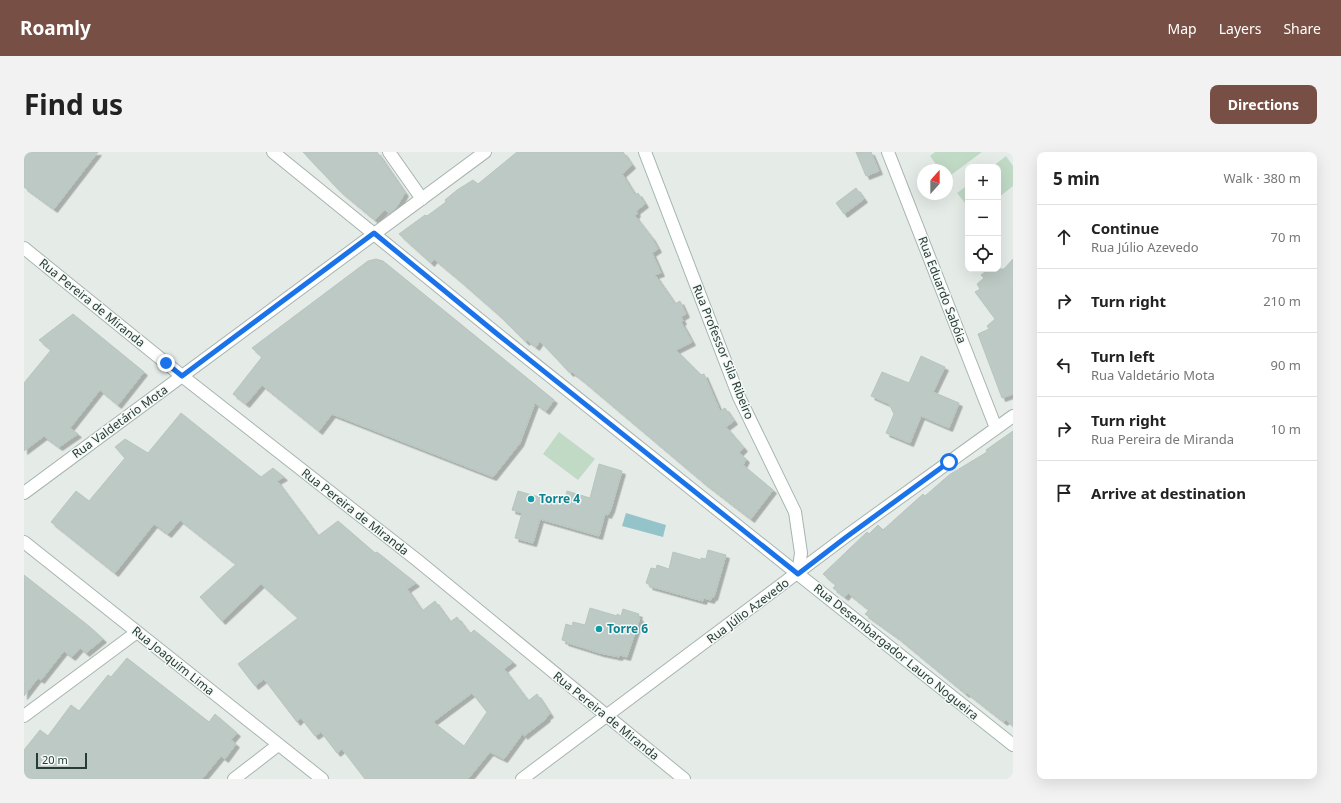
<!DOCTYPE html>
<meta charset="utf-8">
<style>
body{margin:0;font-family:"Noto Sans",sans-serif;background:#f2f2f2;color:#222}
.controls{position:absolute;right:12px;top:12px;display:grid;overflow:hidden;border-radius:8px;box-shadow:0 4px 16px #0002}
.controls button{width:36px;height:36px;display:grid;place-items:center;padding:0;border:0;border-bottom:1px solid #e0e0e0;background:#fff;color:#222;font:20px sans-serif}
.compass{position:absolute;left:893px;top:12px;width:36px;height:36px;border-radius:50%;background:#fff;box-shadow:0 4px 16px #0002;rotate:21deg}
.scale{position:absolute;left:12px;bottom:10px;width:51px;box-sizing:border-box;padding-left:4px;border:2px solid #263c35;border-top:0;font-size:11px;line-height:14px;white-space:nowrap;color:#263c35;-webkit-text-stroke:3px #f5f9f7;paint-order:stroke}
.stop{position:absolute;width:12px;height:12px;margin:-9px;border:3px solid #1a73e8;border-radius:50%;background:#fff}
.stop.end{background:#1a73e8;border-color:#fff;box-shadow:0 1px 4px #0008}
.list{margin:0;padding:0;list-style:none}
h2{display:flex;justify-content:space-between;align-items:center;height:52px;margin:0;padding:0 16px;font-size:17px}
h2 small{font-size:13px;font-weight:400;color:#767676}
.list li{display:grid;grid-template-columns:26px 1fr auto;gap:12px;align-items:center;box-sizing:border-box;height:64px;padding:0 16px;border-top:1px solid #e0e0e0}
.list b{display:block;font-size:15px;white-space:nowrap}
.list p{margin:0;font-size:13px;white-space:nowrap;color:#767676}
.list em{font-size:13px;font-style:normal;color:#767676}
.icon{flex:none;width:22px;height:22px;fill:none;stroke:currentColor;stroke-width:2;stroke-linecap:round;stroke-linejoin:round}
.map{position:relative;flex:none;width:989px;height:627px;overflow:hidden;border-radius:8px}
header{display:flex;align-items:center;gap:24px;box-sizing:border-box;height:56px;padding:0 20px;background:#784f44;color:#fff}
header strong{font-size:19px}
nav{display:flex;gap:22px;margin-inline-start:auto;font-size:14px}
.intro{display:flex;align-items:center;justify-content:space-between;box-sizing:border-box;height:96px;padding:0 24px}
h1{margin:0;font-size:28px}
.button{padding:10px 18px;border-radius:8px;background:#784f44;color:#fff;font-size:14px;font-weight:700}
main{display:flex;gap:24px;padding:0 24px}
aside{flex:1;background:#fff;border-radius:8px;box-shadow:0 4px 16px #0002}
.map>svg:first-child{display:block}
</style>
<header>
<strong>Roamly</strong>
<nav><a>Map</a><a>Layers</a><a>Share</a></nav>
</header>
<div class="intro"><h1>Find us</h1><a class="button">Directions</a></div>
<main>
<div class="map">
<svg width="989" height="627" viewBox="0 0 989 627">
<defs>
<filter id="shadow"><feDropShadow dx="3.5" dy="3.5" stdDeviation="0" flood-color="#0004"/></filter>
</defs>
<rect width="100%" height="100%" fill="#e5ece8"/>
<path fill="#c0dac6" d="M 911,0 L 958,0 L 923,26 L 923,18 L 916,18 L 906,4 Z
M 982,4 L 989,14 L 989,34 L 974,46 L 974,15 L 968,15 Z
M 944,33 L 944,55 L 933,41 Z
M 535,280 L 571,307 L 554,328 L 519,302 Z"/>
<path fill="#94c4ca" d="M 602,361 L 642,373 L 639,385 L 598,374 Z"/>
<path fill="#bdc9c4" stroke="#b8c5bf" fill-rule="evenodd" filter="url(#shadow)" d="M 0,0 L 74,0 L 30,57 L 0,35 Z
M 279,0 L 353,0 L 381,41 L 372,56 L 365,62 L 361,58 L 351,68 L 316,39 Z
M 493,0 L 599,0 L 608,13 L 598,22 L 611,43 L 614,41 L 621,52 L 612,59 L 613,61 L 611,64 L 628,86 L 634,97 L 628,101 L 637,121 L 631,123 L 651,152 L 656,149 L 662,162 L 657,165 L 659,169 L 657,170 L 668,190 L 652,198 L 677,223 L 680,222 L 696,259 L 701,256 L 710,269 L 702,275 L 720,296 L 715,301 L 722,307 L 719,313 L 749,338 L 727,367 L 679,330 L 557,227 L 548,220 L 546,221 L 516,189 L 512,195 L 503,188 L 502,190 L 475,163 L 434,127 L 410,107 L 407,111 L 375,82 L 401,63 L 403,64 L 422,50 L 421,48 L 433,38 L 449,28 L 454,32 Z
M 832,0 L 847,0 L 855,19 L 842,24 Z
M 832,36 L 840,47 L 820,62 L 812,51 Z
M 352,107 L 359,109 L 530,248 L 522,259 L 511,251 L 496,291 L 469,325 L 308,262 L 295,279 L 238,233 L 222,252 L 209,242 L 238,205 L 228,196 L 344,109 Z
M 989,107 L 989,242 L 978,246 L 954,182 L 965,177 L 963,174 L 971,167 L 951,140 L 956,137 L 953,132 L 960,126 L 957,123 L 965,117 L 980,117 Z
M 49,162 L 120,220 L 94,253 L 76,238 L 46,276 L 54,282 L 35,295 L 20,284 L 0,299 L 0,231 L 27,198 L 15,188 Z
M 897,204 L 921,215 L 909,240 L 935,251 L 925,276 L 897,264 L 886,291 L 862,281 L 870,262 L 865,252 L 847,244 L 858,220 L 885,231 Z
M 157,261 L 237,325 L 249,316 L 260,325 L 253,329 L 294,384 L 314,369 L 351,401 L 353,400 L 392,431 L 383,437 L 398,459 L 411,449 L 426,470 L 433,465 L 446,482 L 450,478 L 489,510 L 480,517 L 504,549 L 513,542 L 526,562 L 522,565 L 523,566 L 500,584 L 499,581 L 480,607 L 466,600 L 444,627 L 341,627 L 318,597 L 313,601 L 297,580 L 291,584 L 277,566 L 273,570 L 240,527 L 231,534 L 214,512 L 274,466 L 237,432 L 198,469 L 176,445 L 212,412 L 156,368 L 144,382 L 130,372 L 91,421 L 27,370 L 52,339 L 65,349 L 101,306 L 91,295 L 101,287 L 124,301 ZM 448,541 L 463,560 L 440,594 L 409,570 Z
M 989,279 L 989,574 L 982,568 L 980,570 L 943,541 L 942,542 L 873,485 L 841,462 L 845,458 L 824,441 L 821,445 L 809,436 L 812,433 L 799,422 L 843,380 L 845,382 L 854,373 L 859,378 L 899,342 L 901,344 L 925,323 L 963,300 L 962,298 Z
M 575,312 L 598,319 L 587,357 L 584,363 L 581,362 L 575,384 L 516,367 L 509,391 L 491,386 L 498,361 L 488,358 L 494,339 L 540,352 L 543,339 L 566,346 Z
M 684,398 L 702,403 L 690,445 L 688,445 L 687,448 L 680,446 L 679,449 L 625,434 L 626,433 L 622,431 L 627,416 L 632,417 L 633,413 L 645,417 L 649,400 L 677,408 L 677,406 L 682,407 Z
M 0,423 L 66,475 L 79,487 L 62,501 L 56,496 L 48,505 L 40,499 L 17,528 L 14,526 L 0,544 Z
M 566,456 L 593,464 L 593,462 L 597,464 L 599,457 L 615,462 L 614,465 L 616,466 L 603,505 L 596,503 L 595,505 L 576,501 L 541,490 L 542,489 L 538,488 L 542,472 L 548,474 L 549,470 L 561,473 Z
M 103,506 L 185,570 L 191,562 L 213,581 L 207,588 L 212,592 L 201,607 L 197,604 L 178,627 L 0,627 L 0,598 L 16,578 L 24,584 L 47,553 L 55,559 L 84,523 L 87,525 Z"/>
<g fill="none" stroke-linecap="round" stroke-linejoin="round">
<defs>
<path id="street" d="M 249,0 L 472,181 L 774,422
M 365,0 L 398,47
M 864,0 L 972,276
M 0,96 L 158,224 L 393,408 L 660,627
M 0,341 L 461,0
M 0,390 L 298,627
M 0,564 L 113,480
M 210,627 L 254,593
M 498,627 L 821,385 L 989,264"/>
<path id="secondary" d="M 621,0 L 715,245 L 771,360 L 777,401 L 774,422 L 989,593"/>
</defs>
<use href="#street" stroke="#a8b4af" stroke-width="14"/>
<use href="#secondary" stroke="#a4b6af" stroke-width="14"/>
<use href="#street" stroke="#fff" stroke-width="12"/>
<use href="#secondary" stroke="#fff" stroke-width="12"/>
</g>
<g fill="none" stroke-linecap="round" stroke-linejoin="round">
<path stroke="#1a73e8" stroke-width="5" d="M 142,211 L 158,224 L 350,81 L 472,181 L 774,422 L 821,386 L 925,310"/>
</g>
<g fill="#0f9aa8" stroke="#f5f9f7" stroke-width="1.5">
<circle cx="507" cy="347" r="4"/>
<circle cx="575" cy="477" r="4"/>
</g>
<g text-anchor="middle" stroke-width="3" stroke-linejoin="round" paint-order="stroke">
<g font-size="12" fill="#263c35" stroke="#f5f9f7">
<text transform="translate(918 138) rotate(69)" y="4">Rua Eduardo Sabóia</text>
<text transform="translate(68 151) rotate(39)" y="4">Rua Pereira de Miranda</text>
<text transform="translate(699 200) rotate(68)" y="4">Rua Professor Sila Ribeiro</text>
<text transform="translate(96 270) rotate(-36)" y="4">Rua Valdetário Mota</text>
<text transform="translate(331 360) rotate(38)" y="4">Rua Pereira de Miranda</text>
<text transform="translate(724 459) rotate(-37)" y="4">Rua Júlio Azevedo</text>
<text transform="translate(872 500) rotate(39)" y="4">Rua Desembargador Lauro Nogueira</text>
<text transform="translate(149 509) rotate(39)" y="4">Rua Joaquim Lima</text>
<text transform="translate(582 564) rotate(39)" y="4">Rua Pereira de Miranda</text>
</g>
<g font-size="12" font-weight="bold" fill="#0d838f" stroke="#f5f9f7" text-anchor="start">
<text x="515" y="351">Torre 4</text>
<text x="583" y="481">Torre 6</text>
</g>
</g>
</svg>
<div class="controls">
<button>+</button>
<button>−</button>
<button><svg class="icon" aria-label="locate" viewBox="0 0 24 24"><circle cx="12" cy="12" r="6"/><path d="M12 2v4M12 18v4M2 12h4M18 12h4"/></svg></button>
</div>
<svg class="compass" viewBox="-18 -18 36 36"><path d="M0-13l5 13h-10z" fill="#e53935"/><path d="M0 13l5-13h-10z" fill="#767676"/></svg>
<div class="scale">20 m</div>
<div class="stop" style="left:925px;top:310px"></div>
<div class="stop end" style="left:142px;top:211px"></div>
</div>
<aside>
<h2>5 min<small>Walk · 380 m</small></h2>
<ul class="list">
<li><svg class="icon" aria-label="ahead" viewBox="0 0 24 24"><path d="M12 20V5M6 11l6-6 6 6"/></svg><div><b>Continue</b><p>Rua Júlio Azevedo</p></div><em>70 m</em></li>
<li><svg class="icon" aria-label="right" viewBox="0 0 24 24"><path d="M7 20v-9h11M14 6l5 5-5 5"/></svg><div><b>Turn right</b></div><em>210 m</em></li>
<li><svg class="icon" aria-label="left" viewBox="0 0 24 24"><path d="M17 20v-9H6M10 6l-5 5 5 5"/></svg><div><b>Turn left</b><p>Rua Valdetário Mota</p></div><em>90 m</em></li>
<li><svg class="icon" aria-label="right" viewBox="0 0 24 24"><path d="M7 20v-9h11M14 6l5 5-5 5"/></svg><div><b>Turn right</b><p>Rua Pereira de Miranda</p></div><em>10 m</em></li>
<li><svg class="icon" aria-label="arrive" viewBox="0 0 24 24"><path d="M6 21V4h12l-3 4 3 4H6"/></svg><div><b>Arrive at destination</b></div></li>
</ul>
</aside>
</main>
